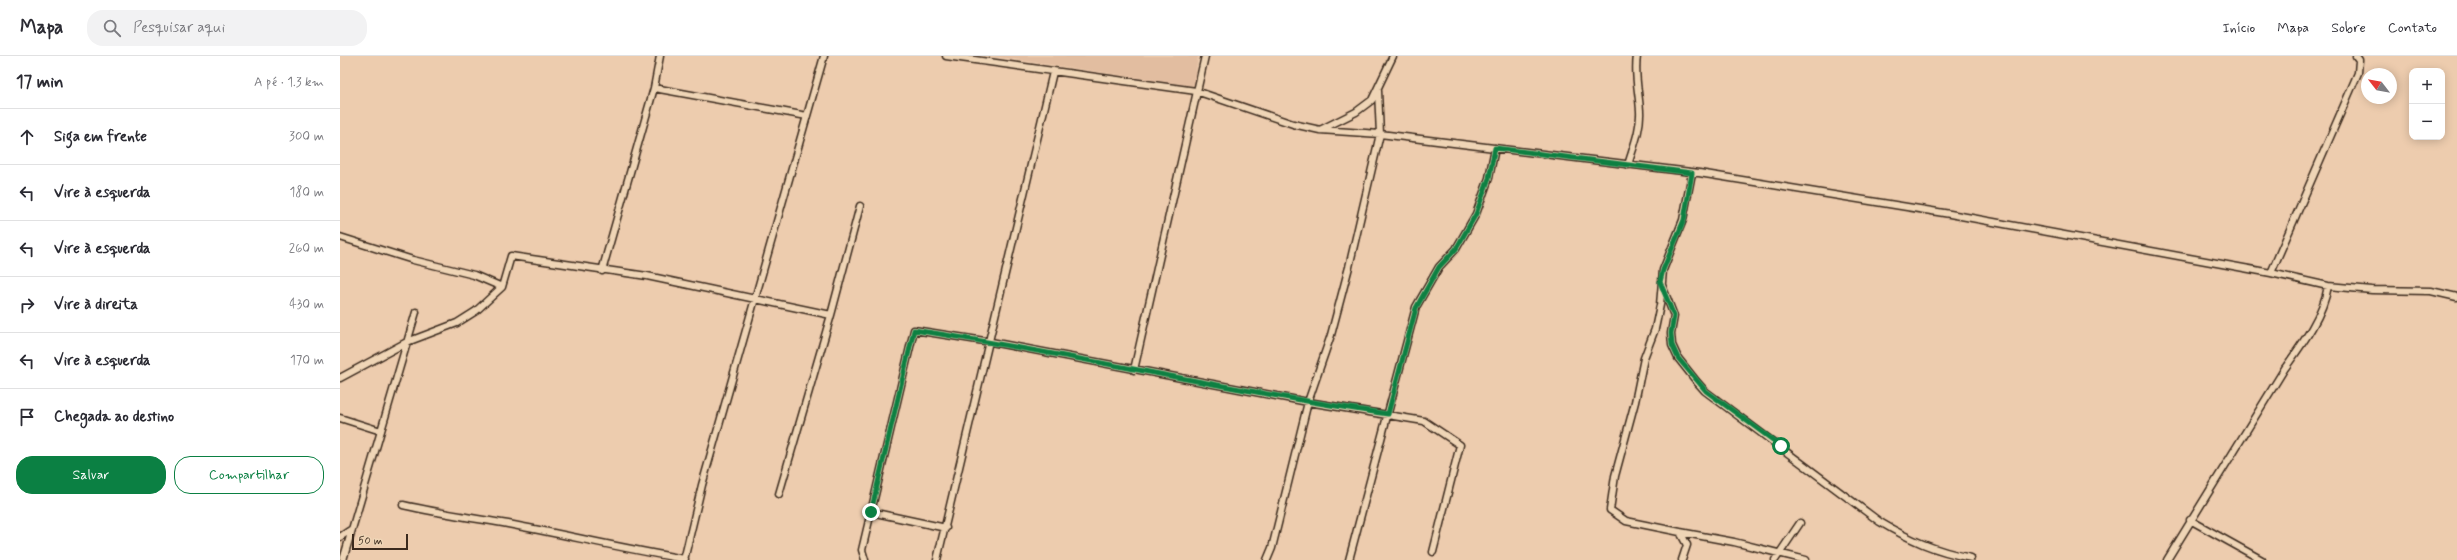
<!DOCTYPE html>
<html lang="pt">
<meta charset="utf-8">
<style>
body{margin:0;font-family:Mynerve,sans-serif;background:#f2f2f3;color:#2b2b33}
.controls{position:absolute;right:12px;top:12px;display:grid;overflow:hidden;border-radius:8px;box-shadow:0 2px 10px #0003}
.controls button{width:36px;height:36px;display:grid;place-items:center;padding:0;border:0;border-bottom:1px solid #e1e1e2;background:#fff;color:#2b2b33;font:20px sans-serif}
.compass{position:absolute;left:2021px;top:12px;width:36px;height:36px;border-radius:50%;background:#fff;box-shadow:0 2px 10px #0003;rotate:301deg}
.scale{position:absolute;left:12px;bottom:10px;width:56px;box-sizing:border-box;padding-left:4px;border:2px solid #3b2a1e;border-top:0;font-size:11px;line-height:14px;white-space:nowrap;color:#3b2a1e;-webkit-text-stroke:3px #efd5b6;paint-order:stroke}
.stop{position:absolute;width:12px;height:12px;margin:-9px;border:3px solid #0b8043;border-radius:50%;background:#fff}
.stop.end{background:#0b8043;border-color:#fff;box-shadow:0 1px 4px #0008}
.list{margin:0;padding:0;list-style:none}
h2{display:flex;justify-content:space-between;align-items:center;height:52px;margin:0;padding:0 16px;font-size:17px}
h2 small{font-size:13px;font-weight:400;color:#7c7c81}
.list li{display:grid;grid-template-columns:26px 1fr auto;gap:12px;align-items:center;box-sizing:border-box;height:56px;padding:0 16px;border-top:1px solid #e1e1e2}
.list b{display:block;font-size:15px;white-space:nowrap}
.list em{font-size:13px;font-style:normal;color:#7c7c81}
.actions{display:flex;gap:8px;padding:12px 16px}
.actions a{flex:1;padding:9px 0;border:1px solid #0b8043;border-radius:16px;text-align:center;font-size:14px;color:#0b8043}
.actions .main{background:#0b8043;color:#fff}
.icon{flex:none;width:22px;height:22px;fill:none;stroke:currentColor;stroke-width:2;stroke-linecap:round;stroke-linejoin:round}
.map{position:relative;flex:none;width:2117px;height:504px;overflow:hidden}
header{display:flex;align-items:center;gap:24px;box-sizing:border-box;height:56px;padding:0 20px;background:#fff;border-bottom:1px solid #e1e1e2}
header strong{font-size:19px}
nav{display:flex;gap:22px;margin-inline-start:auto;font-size:14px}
.search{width:280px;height:36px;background:#f2f2f3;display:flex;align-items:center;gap:10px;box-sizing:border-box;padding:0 14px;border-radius:16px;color:#7c7c81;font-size:15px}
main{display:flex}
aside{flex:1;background:#fff}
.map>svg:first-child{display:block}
</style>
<header>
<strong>Mapa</strong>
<div class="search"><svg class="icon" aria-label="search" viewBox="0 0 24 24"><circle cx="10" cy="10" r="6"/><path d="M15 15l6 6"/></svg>Pesquisar aqui</div>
<nav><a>Início</a><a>Mapa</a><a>Sobre</a><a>Contato</a></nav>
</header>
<main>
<aside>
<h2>17 min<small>A pé · 1.3 km</small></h2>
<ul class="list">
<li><svg class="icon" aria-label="ahead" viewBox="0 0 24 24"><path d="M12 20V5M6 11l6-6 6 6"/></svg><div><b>Siga em frente</b></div><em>300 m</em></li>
<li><svg class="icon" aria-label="left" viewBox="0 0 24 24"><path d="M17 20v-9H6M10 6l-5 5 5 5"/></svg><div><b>Vire à esquerda</b></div><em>180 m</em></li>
<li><svg class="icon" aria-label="left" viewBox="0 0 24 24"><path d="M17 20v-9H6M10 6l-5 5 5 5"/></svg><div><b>Vire à esquerda</b></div><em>260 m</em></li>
<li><svg class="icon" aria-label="right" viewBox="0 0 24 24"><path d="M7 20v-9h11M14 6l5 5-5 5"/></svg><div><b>Vire à direita</b></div><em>430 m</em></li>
<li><svg class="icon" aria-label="left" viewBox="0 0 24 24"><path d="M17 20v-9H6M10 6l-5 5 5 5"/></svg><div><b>Vire à esquerda</b></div><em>170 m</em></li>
<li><svg class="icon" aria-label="arrive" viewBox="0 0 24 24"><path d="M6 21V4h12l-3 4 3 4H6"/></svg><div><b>Chegada ao destino</b></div></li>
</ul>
<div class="actions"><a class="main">Salvar</a><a>Compartilhar</a></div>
</aside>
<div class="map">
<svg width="2117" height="504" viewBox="0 0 2117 504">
<rect width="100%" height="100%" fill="#edccae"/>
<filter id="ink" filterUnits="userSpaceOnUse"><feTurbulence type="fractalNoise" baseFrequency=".025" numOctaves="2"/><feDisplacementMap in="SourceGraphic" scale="8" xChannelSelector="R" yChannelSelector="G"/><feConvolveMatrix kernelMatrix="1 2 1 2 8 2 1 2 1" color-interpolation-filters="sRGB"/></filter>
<g filter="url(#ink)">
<path fill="#e2bda0" d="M 651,0 L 858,0 L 854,30 Z"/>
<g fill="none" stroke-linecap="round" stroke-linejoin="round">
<defs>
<path id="street" d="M 606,0 L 856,35 L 953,68 L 980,74 L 1040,78 L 1359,117 L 1610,158 L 1931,217 L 1988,230 L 2032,234 L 2091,235 L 2117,241
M 314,32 L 467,60
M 980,74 L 1016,56 L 1032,44 L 1053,0
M 1288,109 C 1293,92 1301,73 1300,55 C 1299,36 1294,20 1297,0
M 0,181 L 73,204 L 134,219 L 162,231
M 262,215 L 314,32 L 320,0
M 1931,217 L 2018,17 L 2019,4 L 2016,0
M 1322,229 L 1334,260 L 1331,277 L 1332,289 L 1338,302 L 1357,326 L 1365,335 L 1540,466 C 1570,484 1595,495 1631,502
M 794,314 L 865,0
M 0,322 L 67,286 L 117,267 L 136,255 L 162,231 L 171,200 L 307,220 L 491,259
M 0,362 L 41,375
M 439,438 L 491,259 L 520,150
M 63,449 C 98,457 133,462 168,468 C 227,479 285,493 345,503
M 531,456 L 606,472
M 1850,464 L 1922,504
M 1340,476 L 1394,486 L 1466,504
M 0,481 L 12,473
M 3,504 L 76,256
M 344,504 L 362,429 L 484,0
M 525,504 L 522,494 L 574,274 L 651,286 L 968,346 L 1084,365 L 1120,389 L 1093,496
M 597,504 L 713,16
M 927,504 L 932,492 L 968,346 L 991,279 L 1009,211 L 1040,78 L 1038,35
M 1009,504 L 1076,251 L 1099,211 L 1116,193 L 1136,158 L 1149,122 L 1155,92
M 1342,504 L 1347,489 L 1340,476 L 1286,465 L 1270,454 L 1275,420 L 1295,346 L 1304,302 L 1315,273 L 1320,249 L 1323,214 L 1343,164 L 1352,117
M 1435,504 L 1460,467
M 1827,504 L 1945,312 C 1963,287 1983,260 1988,230"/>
</defs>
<use href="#street" stroke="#3b2a1e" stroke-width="9"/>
<use href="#street" stroke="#efd5b6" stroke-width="6"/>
</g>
</g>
<g fill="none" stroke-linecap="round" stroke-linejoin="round" filter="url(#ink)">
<path stroke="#0b8043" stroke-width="5" d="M 531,456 L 574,274 C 733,298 889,335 1048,358 L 1076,252 L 1099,211 L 1116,193 L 1136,158 L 1149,122 L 1155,92 L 1352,117 L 1344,164 L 1323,214 L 1320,226 L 1334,260 L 1331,277 L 1332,289 L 1338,302 L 1366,335 L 1441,390"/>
</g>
</svg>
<div class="controls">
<button>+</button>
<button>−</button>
</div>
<svg class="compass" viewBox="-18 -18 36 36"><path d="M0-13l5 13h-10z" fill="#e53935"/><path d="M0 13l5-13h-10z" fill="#7c7c81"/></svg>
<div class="scale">50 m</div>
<div class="stop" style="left:1441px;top:390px"></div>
<div class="stop end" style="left:531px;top:456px"></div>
</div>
</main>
